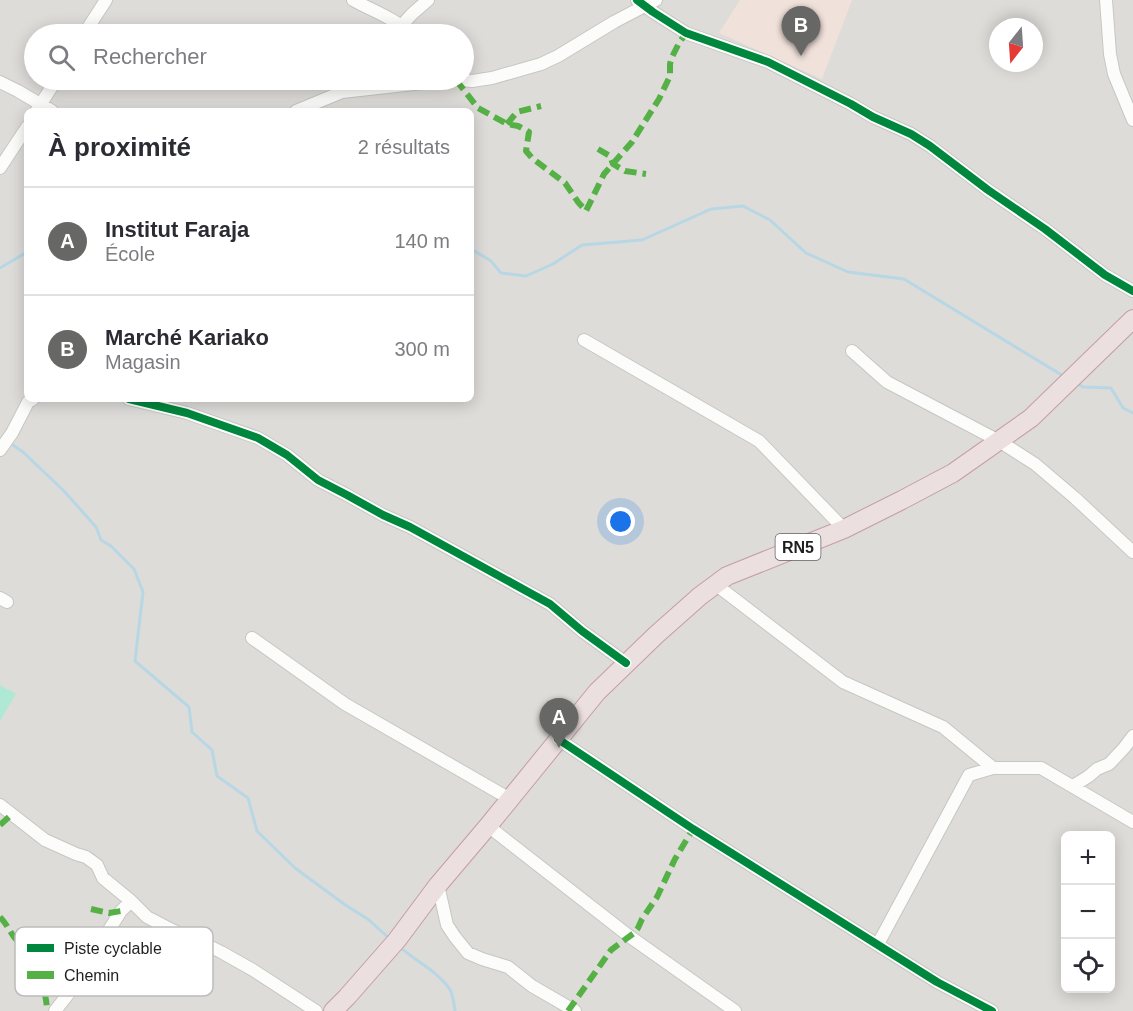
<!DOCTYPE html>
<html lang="fr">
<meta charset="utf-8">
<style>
body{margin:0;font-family:Helvetica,sans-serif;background:#f2f2f3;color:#2b2b33}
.controls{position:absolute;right:18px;bottom:18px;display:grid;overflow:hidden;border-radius:9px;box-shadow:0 3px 15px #0003}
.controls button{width:54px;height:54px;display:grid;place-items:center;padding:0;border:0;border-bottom:2px solid #e1e1e2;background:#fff;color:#2b2b33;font:30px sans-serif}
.compass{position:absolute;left:989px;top:18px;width:54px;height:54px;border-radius:50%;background:#fff;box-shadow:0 3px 15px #0003;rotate:197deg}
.you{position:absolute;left:621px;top:522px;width:21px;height:21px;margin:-15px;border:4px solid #fff;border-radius:50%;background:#1a73e8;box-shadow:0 0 0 9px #1a73e833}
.badge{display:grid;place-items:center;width:39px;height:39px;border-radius:50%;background:#676765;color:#fff;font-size:20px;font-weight:700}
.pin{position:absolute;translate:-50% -50px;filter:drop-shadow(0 2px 3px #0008)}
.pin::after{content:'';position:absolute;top:32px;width:21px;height:18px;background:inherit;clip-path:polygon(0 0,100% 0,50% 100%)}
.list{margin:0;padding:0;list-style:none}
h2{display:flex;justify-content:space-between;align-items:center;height:78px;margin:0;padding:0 24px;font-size:26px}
h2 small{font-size:20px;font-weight:400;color:#7c7c81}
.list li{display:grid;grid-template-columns:39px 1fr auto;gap:18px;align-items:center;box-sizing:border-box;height:108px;padding:0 24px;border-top:2px solid #e1e1e2}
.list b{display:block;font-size:22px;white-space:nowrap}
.list p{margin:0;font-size:20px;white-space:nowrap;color:#7c7c81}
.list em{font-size:20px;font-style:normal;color:#7c7c81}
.icon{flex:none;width:33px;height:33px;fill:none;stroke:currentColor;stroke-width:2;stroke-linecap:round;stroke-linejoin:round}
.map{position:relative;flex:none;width:1133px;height:1011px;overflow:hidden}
.search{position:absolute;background:#fff;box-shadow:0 3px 15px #0003;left:24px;top:24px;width:450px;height:66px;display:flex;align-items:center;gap:15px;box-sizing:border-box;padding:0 21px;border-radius:33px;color:#7c7c81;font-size:22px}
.panel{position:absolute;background:#fff;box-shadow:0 3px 15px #0003;left:24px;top:108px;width:450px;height:294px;border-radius:9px}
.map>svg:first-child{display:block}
</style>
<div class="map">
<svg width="1133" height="1011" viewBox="0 0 1133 1011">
<rect width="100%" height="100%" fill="#eeede7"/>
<path fill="#dddcd9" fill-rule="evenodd" d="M 0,0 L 1133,0 L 1133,1011 L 0,1011 ZM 998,27 L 1034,27 L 1034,63 L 998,63 ZM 34,34 L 464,34 L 464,80 L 34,80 ZM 27,111 L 471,111 L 471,399 L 27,399 ZM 1066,836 L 1110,836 L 1110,988 L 1066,988 Z"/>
<path fill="#f1e1db" d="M 740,0 L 852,0 L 822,79 L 719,33 Z"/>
<path fill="#afe9d5" d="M 0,685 L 16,694 L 0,721 Z"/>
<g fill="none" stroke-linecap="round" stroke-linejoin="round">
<path stroke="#b8d7e4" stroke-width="3" d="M 471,249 L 491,261 L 501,273 L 526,276 L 553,264 L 582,245 L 642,240 L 711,209 L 743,206 L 770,220 L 806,253 L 848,272 L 904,279 L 1065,377
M 0,268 L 27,252
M 1076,383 L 1083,387 L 1111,388 L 1123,408 L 1133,413
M 10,443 L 23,452 L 64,491 L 96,527 L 101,540 L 111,546 L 134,569 L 143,592 L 135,661 L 189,707 L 192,732 L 212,750 L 217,776 L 248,798 L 257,831 L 295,868 L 344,904 L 369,920 L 390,939
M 400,947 C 415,961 436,970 449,988 C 453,993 454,1004 455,1011"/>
<defs>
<path id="minor" d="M 353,0 C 373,11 394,18 411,34
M 637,0 L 653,12 L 686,33 L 768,62 L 851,104 L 873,117 L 911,134 L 930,146 L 988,190 L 1045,229 L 1105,275 L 1133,291
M 1106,0 L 1110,54 L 1114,74 L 1133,120
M 402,25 L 412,14 L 428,0
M 84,34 L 106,0
M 461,80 L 472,81 L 492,78 L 541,64 L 558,56 L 614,22 L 656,0
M 0,82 L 18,91 L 52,111
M 37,110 L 56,80
M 296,111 L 342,92 L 449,80
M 0,168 L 27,127
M 584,340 L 759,441 L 844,529
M 852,351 L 887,382 L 999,441 L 1035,464 L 1075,498 L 1133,552
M 129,399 L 187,413 L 258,438 L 287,455 L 318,480 L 347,495 L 383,515 L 410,527 L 550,604 L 582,631 L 626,663
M 0,450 L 12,433 L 28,402 L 33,399
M 715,584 L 843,682 L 943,727 L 993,768
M 0,598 L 7,602
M 252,638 L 345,704 L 510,799
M 558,739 L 693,829 L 937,982 L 992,1011
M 1073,786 L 1089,776 L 1097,769 L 1109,764 L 1124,748 L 1133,736
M 0,805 L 45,840 L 76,854 L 86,857 L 97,865 L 103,878 L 131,901 L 147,917 L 172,930 L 199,941 L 221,952 L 253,970 L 316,1011
M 488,826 L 629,936 L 735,1011
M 438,885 L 447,925 L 455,937 L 468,953 L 482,959 L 508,967 L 532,986 L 575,1011
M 878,944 L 969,775 L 993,768 L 1041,768 L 1133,822
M 55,1011 L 69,993 L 121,911 L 131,901"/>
<path id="highway" d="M 333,1011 L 347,997 L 397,940 L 438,885 L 488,826 L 597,692 L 656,635 L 700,596 L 727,576 L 844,529 L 902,500 L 953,473 L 1031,418 L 1133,319"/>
</defs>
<use href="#minor" stroke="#c6c6c3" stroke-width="14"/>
<use href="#highway" stroke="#c69da4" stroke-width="20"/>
<use href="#minor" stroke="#fcfcfb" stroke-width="12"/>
<use href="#highway" stroke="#ebdfdf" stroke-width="18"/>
<path stroke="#55b145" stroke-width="6" stroke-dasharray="12 6" stroke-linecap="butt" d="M 456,80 L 478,108 L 507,124 L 518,126 L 529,132 L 526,151 L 532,158 L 565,183 L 578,202 L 586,211 L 604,174 L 632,142 L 659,99 L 670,76 L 670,64 L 672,57 L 679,43 L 686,33
M 507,124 L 517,112 L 541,106
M 598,149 L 610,156 L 613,164 L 625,171 L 646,174
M 0,825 L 11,815
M 91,909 L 109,913 L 121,911
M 0,917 C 6,923 9,930 14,937 C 17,941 21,943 25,947 C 36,961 47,993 47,1011
M 568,1011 L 611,950 L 634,933 L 638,928 L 642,919 L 657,897 L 675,859 L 693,829"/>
<defs>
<path id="cycleway" d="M 637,0 L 653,12 L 686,33 L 768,62 L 851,104 L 873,117 L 911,134 L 930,146 L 988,190 L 1045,229 L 1105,275 L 1133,291
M 129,399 L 187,413 L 258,438 L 287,455 L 318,480 L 347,495 L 383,515 L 410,527 L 550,604 L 582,631 L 626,663
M 558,739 L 693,829 L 937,982 L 992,1011"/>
</defs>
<use href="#cycleway" stroke="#fff" stroke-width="11"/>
<use href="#cycleway" stroke="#00873e" stroke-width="8"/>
</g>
<g text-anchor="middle" stroke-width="5" stroke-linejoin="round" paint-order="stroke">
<rect fill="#fff" stroke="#626262" stroke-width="1.5" x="775.5" y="534" width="45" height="26" rx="4.5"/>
<g font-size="16" font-weight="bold" fill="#1f1f1f">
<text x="798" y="553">RN5</text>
</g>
</g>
<rect x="15" y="927" width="198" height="69" rx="9" fill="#fff" stroke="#bcbcbc" stroke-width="1.5"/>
<rect x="27" y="944" width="27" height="8" fill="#00873e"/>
<rect x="27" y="971" width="27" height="8" fill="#55b145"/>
<g font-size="16" fill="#1f1f1f">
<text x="64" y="954">Piste cyclable</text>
<text x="64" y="981">Chemin</text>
</g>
</svg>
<div class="controls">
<button>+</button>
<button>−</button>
<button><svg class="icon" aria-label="locate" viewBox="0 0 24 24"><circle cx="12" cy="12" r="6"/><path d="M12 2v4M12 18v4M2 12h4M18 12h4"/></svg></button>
</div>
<svg class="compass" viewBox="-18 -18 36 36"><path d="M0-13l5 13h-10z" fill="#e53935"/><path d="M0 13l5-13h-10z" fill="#7c7c81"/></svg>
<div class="you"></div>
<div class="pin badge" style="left:559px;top:748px">A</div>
<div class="pin badge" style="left:801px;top:56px">B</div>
<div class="search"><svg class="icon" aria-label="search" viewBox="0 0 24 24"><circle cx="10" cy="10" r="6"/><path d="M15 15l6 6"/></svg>Rechercher</div>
<section class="panel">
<h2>À proximité<small>2 résultats</small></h2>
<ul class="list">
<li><span class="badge">A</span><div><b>Institut Faraja</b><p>École</p></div><em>140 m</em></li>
<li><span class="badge">B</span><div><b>Marché Kariako</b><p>Magasin</p></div><em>300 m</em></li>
</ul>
</section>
</div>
